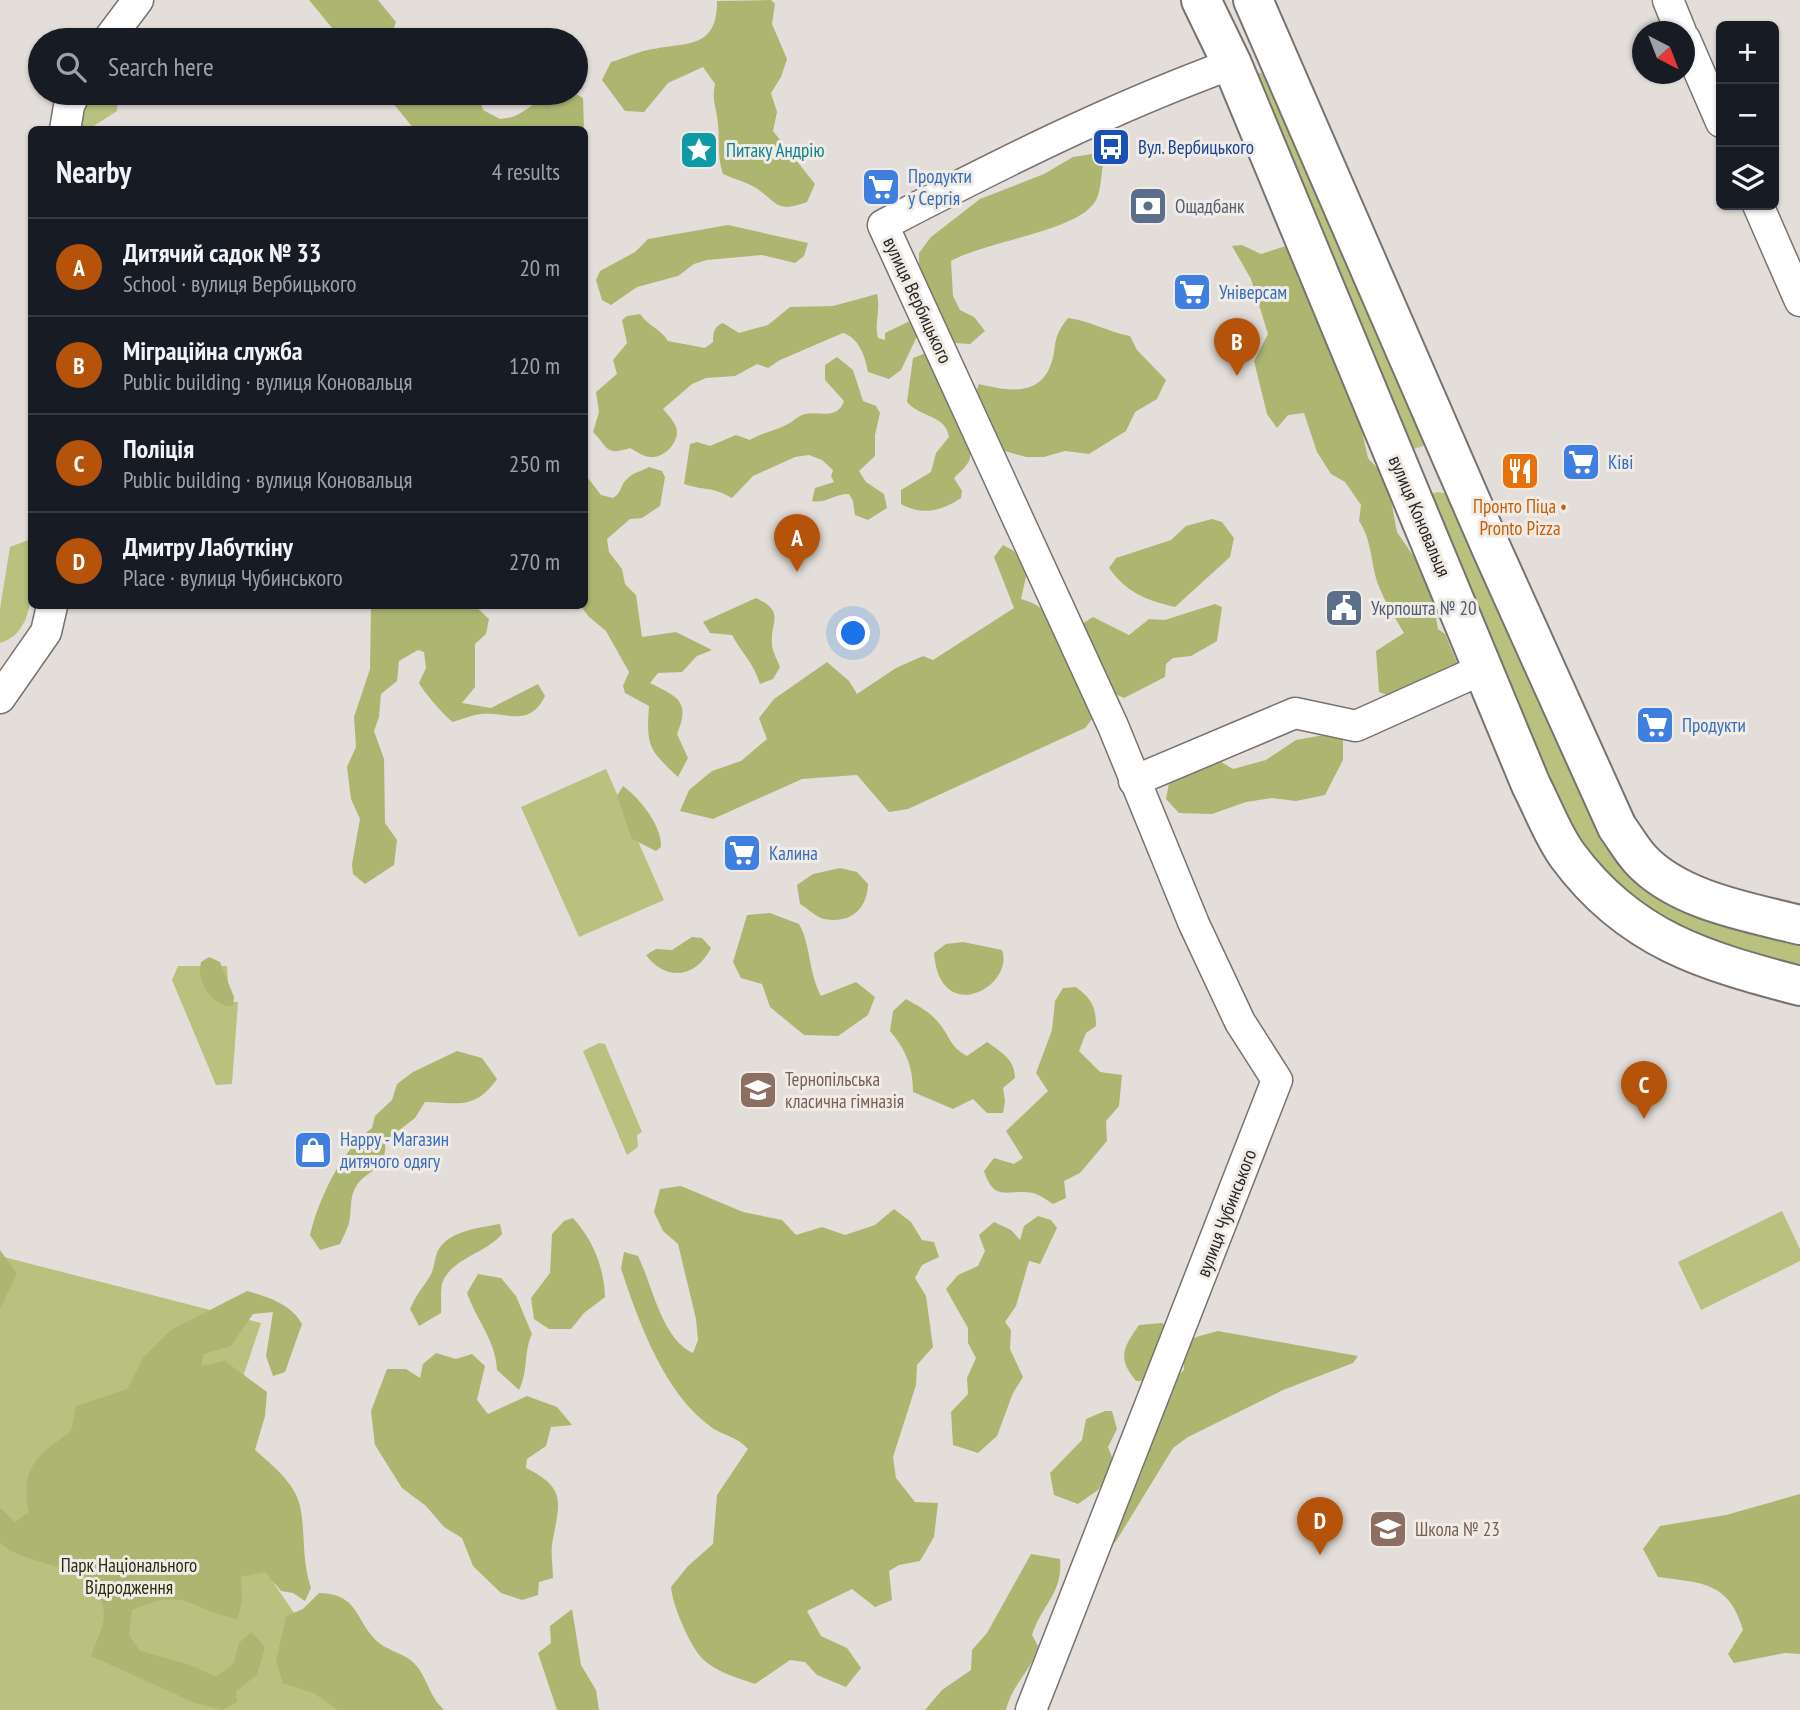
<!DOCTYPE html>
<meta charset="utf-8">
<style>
body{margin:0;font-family:"PT Sans Narrow",sans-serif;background:#242831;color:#f1f3f6}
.controls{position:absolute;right:21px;top:21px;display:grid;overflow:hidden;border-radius:10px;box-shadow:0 2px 5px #0004}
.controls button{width:63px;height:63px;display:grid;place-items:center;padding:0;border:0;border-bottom:2px solid #363941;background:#171b24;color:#f1f3f6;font:35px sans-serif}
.compass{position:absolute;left:1632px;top:21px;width:63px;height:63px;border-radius:50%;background:#171b24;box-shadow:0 2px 5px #0004;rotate:138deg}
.you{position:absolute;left:854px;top:634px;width:24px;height:24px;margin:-18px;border:5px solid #fff;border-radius:50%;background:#1a73e8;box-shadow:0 0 0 10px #1a73e833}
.badge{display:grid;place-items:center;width:46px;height:46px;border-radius:50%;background:#b45309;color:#fff;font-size:23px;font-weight:700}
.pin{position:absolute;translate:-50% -58px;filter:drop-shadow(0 2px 4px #0008)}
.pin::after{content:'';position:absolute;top:37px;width:24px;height:21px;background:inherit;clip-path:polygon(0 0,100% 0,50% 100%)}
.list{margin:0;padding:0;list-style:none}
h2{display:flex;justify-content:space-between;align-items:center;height:91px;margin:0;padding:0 28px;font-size:30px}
h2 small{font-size:23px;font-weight:400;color:#9ea1a6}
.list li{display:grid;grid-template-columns:46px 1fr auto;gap:21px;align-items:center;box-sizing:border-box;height:98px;padding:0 28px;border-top:2px solid #363941}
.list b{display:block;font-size:26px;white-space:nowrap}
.list p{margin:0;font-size:23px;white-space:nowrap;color:#9ea1a6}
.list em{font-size:23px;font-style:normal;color:#9ea1a6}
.icon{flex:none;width:38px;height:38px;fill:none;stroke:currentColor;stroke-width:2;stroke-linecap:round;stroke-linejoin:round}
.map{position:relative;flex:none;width:1800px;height:1710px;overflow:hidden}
.search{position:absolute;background:#171b24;box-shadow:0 2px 5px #0004;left:28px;top:28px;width:560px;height:77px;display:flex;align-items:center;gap:18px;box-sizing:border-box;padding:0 24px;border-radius:38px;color:#9ea1a6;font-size:26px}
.panel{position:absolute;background:#171b24;box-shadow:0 2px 5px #0004;left:28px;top:126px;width:560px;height:483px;border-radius:10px}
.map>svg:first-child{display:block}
</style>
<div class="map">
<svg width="1800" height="1710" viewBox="0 0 1800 1710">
<rect width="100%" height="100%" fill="#e3ded9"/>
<path fill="#b8c17e" d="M 1253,72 L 1263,73 L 1273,82 L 1432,443 L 1411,450 Z
M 93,93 L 118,93 L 117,111 L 89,129 L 80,126 L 84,109 Z
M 1438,492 L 1454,495 L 1606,837 L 1800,937 L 1800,974 L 1661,927 L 1578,850 L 1428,495 Z
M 31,539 C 32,569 40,632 0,643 L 0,609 L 10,547 Z
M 606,769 L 664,900 L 579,937 L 521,807 Z
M 178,966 L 227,966 L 229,1002 L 238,1002 L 232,1084 L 216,1085 L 172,980 Z
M 599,1043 L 605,1044 L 642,1132 L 637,1135 L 638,1147 L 627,1155 L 583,1051 Z
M 1782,1211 L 1800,1249 L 1800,1261 L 1701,1310 L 1678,1262 Z
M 0,1256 L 261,1323 L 217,1454 L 275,1585 L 360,1710 L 0,1710 Z"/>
<path fill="#adb671" d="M 309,0 L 378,0 L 396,22 L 390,40 L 342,40 Z
M 771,0 L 775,4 L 772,24 L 787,59 L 781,77 L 771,93 L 777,112 L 773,131 L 815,184 L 807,202 C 778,212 780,206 759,190 C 750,183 734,179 723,174 C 716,154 721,138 717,117 C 715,102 712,101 715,84 L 703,67 L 668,83 L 644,112 L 625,111 L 602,80 L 611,62 C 625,58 639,51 653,49 C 690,42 717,48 717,1 Z
M 391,93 L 477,93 L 483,110 L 500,119 C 505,118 512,118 517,115 C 540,104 552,79 583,98 L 584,129 L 414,129 L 393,103 Z
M 1092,154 L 1103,164 C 1101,176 1101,192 1095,202 C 1075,232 985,241 951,261 L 953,296 L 960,310 L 974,317 L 985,331 L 970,344 L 954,343 L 941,333 L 919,274 L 919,253 L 931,237 L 980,199 L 1044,174 L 1073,157 Z
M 728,225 L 808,243 L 804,256 L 795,263 L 762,255 L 707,260 L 694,264 L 678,276 L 637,287 L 611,305 L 602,300 L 596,280 L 600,271 L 635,252 L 648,239 Z
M 1242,245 L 1261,254 L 1286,246 L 1301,285 L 1316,309 L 1351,383 L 1368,458 L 1387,479 L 1397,532 L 1429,579 L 1438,629 L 1445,634 L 1460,670 L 1395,698 L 1379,692 L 1376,651 L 1404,633 C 1396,619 1386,604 1380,589 C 1370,566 1373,541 1359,521 L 1361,505 L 1345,482 L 1331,474 L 1317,452 L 1304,413 L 1288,415 L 1277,428 L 1267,414 L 1254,361 L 1268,334 L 1251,279 L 1232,246 Z
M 877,294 C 881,311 874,322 878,338 L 885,340 L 885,333 L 910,321 L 920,330 L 901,370 L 889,379 L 868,372 C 865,356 859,338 843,333 L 780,360 L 768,368 L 757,364 L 735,376 L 706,378 L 692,384 L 663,409 C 668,415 674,421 676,427 C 681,441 664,459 650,457 C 644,457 636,451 630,448 C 605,456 609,448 593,432 L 599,412 L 596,392 L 617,374 L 613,360 L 627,343 L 622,320 L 627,316 L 640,314 C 648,326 661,329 668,341 L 705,348 L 713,342 C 713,333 714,326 723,323 L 739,333 L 768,325 L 790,307 L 833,306 Z
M 1068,318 C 1091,321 1108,332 1130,336 L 1137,350 L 1166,380 L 1157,399 L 1135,412 L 1126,431 L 1089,454 L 1065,451 L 1044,457 L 1026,457 L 1001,450 L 973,400 L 979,384 C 1004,390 1036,397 1049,369 C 1059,348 1049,341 1068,318 Z
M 931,351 C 940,370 977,444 969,461 C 966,467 959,473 954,478 L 962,491 L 961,498 C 942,511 922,516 901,504 L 901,490 L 931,472 L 936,453 L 949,437 C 946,415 921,418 907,402 L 913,358 Z
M 837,357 L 853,370 L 863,401 L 876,406 L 880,413 L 875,435 L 875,456 L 859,471 L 866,482 L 884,494 L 887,508 L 868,520 L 855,515 L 853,501 L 849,494 C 835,493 826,504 812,501 L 815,488 L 834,482 L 831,476 L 833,470 L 822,460 L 809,455 L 795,457 L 753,476 L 732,498 C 711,486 705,491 684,484 L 690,444 L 697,442 L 710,446 L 736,435 L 750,440 C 762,433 774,431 786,425 C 792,423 795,418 800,416 C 816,408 836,423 844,401 L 825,380 L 825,365 Z
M 649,467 L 662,471 L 665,477 L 660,506 L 642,518 L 630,519 L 607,539 L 609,552 L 622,569 L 625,584 L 636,595 L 642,637 L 676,632 L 712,650 L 697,656 L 682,672 L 658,673 L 650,683 C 677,697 691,700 677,734 L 688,758 L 678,777 C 649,750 646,746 649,706 L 625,693 L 623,686 L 629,672 L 606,631 L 588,616 L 581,606 L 584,606 L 585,474 L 601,495 L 613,498 C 622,493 620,485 627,479 C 632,473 642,471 649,467 Z
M 1212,519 L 1222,522 L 1234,538 L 1230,557 L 1175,607 C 1146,600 1127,593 1109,568 L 1116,558 L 1171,540 L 1186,526 Z
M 1003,545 L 1014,551 L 1027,572 L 1021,599 C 1067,611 1080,670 1099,710 L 1085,728 L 908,809 L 889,812 L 857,775 L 802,779 L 713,819 L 680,811 L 689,790 L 712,771 L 741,761 L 767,739 L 759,718 L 774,699 L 827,662 L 849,681 L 857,694 L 896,668 L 923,656 L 933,660 L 1014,608 L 994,557 Z
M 756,598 C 786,612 770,621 772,645 C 773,652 777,660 780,667 L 773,679 L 760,684 C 754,664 742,653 732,635 L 710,633 L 703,622 Z
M 1215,604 L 1222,607 L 1217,641 L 1191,656 L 1173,658 L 1166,664 L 1165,677 L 1124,698 L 1101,688 L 1080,625 L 1093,617 L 1129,635 L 1149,619 L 1165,620 Z
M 371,606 L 475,606 L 489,619 L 486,634 L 475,644 L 475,687 L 462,703 L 491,708 L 538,684 L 545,696 C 529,729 506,711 481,714 C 472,715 462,719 453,722 C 446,718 423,691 419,683 L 426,668 L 424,652 L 418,650 L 399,661 L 397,681 L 381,694 L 379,717 L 374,731 L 384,759 L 385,823 L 397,840 L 394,865 L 365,884 L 353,874 L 352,864 L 360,819 L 351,799 L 347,767 L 356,747 L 354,717 L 370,669 Z
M 1335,733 L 1343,740 L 1343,760 L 1325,795 L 1296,801 L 1272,798 L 1246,802 L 1212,814 L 1179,813 L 1166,799 L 1170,778 L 1216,759 L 1233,769 L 1266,760 L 1296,740 Z
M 623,786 C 640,799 662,825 661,847 L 656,851 L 632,839 L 617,796 Z
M 840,868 L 857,872 L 868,884 C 867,909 851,924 824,919 C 816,917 807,908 800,904 L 797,885 L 813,874 Z
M 770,913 L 799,924 C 811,945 808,971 821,996 L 856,982 L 875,997 L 868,1015 L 838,1036 L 804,1035 L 770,1007 L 762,984 L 741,978 L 733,962 L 747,915 Z
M 692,937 L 702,938 L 711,948 C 696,978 666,982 646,955 L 656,949 L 672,950 Z
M 963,942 L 1002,950 C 1015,986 940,1028 934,953 L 946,944 Z
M 209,957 L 220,962 L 234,997 L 233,1006 C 212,1007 196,982 201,962 Z
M 1076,987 C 1092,999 1096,1007 1096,1026 L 1086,1033 L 1079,1051 L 1100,1072 L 1122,1075 L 1119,1106 L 1106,1121 L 1107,1141 L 1080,1173 L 1064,1181 L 1066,1198 L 1053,1204 C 1047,1200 1040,1195 1033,1193 C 1007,1188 995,1204 984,1171 L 994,1158 L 1014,1164 L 1023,1158 L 1006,1131 L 1048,1091 L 1036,1073 L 1052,1030 L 1055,1001 L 1063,988 Z
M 906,999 C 918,1006 930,1012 938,1022 C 951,1037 948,1045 967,1056 L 987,1042 C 1001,1052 1015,1059 1015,1078 L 1003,1088 L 1005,1101 L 1003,1113 L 987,1113 L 973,1099 L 953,1109 L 913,1092 C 913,1067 906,1050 890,1031 L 893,1011 Z
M 457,1051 L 482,1058 L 497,1079 C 475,1110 459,1103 425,1102 L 415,1118 L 385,1141 C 388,1170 368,1169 357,1185 C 349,1196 352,1210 349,1223 C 347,1230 343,1237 340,1244 L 320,1250 L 310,1235 C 319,1198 341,1151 372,1128 L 375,1116 L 392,1100 L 397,1084 L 413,1072 Z
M 681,1186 L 743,1212 L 782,1220 L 796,1235 L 822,1227 L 845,1235 L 875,1225 L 894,1209 L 911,1222 L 922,1240 L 934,1242 L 939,1257 L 922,1265 L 915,1278 L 926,1296 L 933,1347 L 917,1365 L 916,1385 L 893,1457 L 896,1478 L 915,1502 L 938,1503 L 934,1537 L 920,1561 L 899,1565 L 889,1571 L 892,1600 L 875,1607 L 852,1589 L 807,1611 L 821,1636 L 847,1648 L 861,1668 L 846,1687 L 817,1675 L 805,1662 L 790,1660 L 755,1684 C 738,1678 719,1673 705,1661 C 691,1650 672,1604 671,1587 L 688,1566 L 713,1544 L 717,1495 L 748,1449 C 736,1436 724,1436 711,1427 C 663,1392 639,1322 621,1269 L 624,1252 L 638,1256 C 653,1287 662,1339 693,1353 L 698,1340 L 696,1319 L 678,1244 L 663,1231 L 654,1212 L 660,1189 Z
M 1038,1216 L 1051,1220 L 1057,1228 L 1040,1264 L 1029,1261 L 1016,1306 L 1005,1322 L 1011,1330 L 1010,1349 L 1023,1377 L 1013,1393 L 997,1436 L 978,1453 L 953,1445 L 951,1412 L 968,1394 L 967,1378 L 976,1358 L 968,1343 L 968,1328 L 946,1289 L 958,1275 L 978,1266 L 985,1251 L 979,1235 L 994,1222 L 1011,1230 L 1020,1240 L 1024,1226 Z
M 573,1218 C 593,1240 604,1267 605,1297 L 584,1313 L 571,1329 L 549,1329 L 534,1319 L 531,1298 L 550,1273 L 552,1234 L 564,1221 Z
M 500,1224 L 502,1234 C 486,1253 456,1257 444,1279 C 439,1287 442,1303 441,1313 L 419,1326 L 410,1309 C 417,1293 422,1289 430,1276 C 435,1268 434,1257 439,1249 C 449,1231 482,1227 500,1224 Z
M 0,1250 L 17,1274 L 0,1309 Z
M 478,1274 L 501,1278 L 516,1296 L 532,1334 C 523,1354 529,1369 519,1390 L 497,1370 C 496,1341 476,1319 467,1293 Z
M 247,1291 C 268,1297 291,1304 302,1324 L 285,1372 L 273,1376 L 266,1356 L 273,1312 L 253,1314 L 231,1346 L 204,1354 L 201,1366 L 225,1361 L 267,1392 L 265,1416 L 255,1450 C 272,1465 295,1483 300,1506 C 306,1535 301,1557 311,1588 L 305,1601 L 293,1593 L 281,1591 L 265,1572 L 241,1577 L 242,1601 L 238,1619 C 188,1610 187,1585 132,1610 L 129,1635 L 140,1651 L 191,1665 L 216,1677 L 234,1663 L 239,1643 L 251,1632 L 265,1647 L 257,1675 L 236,1691 L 237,1702 L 223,1710 L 195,1703 L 91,1656 C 95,1644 104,1627 104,1615 C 104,1561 29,1570 0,1543 L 0,1508 L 15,1522 L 29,1512 C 20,1467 36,1457 71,1431 L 76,1406 L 127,1389 L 143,1358 L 171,1330 Z
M 1162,1323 L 1176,1334 L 1155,1381 L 1136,1381 C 1117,1358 1123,1348 1139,1325 Z
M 1218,1331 L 1358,1356 L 1353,1363 L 1283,1390 L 1188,1437 L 1173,1448 L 1115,1543 L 1098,1526 L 1168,1385 L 1184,1370 L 1183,1346 L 1196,1337 Z
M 436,1353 L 456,1359 L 472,1354 L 485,1366 L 477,1400 L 488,1414 L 527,1396 L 557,1407 L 572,1425 L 551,1427 L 546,1446 L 527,1459 L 526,1468 C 566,1488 560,1501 553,1539 C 550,1552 553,1566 553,1578 L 539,1582 L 538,1595 L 522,1600 L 501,1593 L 473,1566 L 462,1538 L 444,1527 L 426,1506 L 402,1488 L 375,1445 L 371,1411 L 387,1369 L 406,1369 L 420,1378 L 423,1364 Z
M 1105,1411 L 1112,1411 L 1117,1429 L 1108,1447 L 1115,1465 L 1098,1490 L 1078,1504 L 1054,1495 L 1050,1473 L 1082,1440 L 1086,1419 Z
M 1800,1494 L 1800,1654 L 1785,1653 L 1734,1663 L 1728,1654 L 1743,1630 C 1729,1581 1701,1583 1658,1577 L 1643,1549 L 1660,1526 L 1726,1515 Z
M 1031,1554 L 1060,1559 C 1063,1594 1042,1604 1032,1635 L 1038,1646 C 1030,1674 1013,1682 1006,1710 L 925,1710 L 942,1690 L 971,1670 L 972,1650 L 987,1633 Z
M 319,1593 C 360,1594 354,1620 378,1642 C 391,1653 408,1653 419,1669 C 429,1684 430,1697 444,1710 L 338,1710 L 313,1693 L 283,1683 L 276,1661 L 286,1616 L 303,1609 Z
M 572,1609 L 581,1665 L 596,1690 L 599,1710 L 557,1710 L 538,1653 L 551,1643 L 550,1626 Z"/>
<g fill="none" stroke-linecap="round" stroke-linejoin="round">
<defs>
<path id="street" d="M 1668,0 L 1681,32
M 1685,39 L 1721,122
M 108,40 L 138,0
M 65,130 L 69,106 L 75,93
M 1758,205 L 1800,301
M 0,698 L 46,632 L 52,606
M 1134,781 L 1295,713 L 1356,726 L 1483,669
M 1031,1710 L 1277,1080 L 1240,1022 L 1194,924 L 1113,726 L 883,225 C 998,165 1111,108 1232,64"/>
<path id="secondary" d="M 1201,0 L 1232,64 L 1531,785 C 1543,808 1553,836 1568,856 C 1630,940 1705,961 1800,986
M 1253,0 L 1493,552 L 1617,827 C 1625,838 1631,849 1640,859 C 1677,900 1748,912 1800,925"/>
</defs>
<use href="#street" stroke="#78736f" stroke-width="33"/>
<use href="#secondary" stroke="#78736f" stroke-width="42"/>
<use href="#street" stroke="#fff" stroke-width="30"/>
<use href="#secondary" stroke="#fff" stroke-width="38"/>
</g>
<defs>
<symbol id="bus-square" viewBox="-11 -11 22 22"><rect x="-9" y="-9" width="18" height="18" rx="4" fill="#1a4fb4" stroke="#f1ebe6"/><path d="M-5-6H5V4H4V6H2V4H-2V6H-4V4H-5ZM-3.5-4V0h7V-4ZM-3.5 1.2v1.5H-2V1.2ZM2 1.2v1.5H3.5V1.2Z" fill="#fff"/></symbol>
<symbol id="sight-square" viewBox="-11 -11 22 22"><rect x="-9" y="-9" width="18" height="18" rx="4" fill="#0f9aa8" stroke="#f1ebe6"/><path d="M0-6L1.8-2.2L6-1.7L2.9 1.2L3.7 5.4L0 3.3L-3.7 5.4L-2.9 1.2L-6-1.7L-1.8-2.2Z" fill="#fff"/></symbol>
<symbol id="supermarket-square" viewBox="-11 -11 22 22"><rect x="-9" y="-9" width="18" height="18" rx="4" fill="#3f7fe0" stroke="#f1ebe6"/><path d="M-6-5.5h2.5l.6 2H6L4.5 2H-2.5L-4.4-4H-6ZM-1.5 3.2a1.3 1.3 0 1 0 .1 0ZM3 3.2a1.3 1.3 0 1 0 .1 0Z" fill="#fff"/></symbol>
<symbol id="bank-square" viewBox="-11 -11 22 22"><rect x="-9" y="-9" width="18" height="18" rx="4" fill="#5c6f8a" stroke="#f1ebe6"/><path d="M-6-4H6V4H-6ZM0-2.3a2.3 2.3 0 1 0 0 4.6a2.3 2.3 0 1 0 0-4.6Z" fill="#fff"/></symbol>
<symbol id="restaurant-square" viewBox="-11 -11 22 22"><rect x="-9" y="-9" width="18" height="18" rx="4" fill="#e8710a" stroke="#f1ebe6"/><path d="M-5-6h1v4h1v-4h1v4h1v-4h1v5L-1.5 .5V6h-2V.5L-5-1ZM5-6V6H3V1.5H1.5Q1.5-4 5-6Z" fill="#fff"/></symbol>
<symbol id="civic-square" viewBox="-11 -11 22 22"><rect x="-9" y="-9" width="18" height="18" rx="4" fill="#5c6f8a" stroke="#f1ebe6"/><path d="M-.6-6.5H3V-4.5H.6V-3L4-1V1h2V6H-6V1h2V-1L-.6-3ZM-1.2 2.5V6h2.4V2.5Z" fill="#fff"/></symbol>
<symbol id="school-square" viewBox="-11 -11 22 22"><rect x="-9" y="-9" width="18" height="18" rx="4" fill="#8d6e63" stroke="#f1ebe6"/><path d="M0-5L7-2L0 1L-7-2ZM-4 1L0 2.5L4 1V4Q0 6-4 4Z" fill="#fff"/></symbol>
<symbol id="shop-square" viewBox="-11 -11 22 22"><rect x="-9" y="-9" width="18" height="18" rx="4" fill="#3f7fe0" stroke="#f1ebe6"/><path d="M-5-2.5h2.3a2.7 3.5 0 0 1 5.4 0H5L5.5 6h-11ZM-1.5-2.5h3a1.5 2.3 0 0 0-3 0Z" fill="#fff"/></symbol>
</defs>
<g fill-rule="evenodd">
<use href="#bus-square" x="1089" y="125" width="44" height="44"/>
<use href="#sight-square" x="677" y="128" width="44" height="44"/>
<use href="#supermarket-square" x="859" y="165" width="44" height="44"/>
<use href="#bank-square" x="1126" y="184" width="44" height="44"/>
<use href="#supermarket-square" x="1170" y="270" width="44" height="44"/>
<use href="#supermarket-square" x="1559" y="440" width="44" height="44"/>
<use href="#restaurant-square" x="1498" y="449" width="44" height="44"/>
<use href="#civic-square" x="1322" y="586" width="44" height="44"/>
<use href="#supermarket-square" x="1633" y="703" width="44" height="44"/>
<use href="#supermarket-square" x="720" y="831" width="44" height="44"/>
<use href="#school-square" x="736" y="1068" width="44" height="44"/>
<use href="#shop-square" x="291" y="1128" width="44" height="44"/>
<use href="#school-square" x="1366" y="1507" width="44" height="44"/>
</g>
<g text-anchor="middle" stroke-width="6" stroke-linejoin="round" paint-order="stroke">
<g font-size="19" fill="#164399" stroke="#f1ebe6" text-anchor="start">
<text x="1138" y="154">Вул. Вербицького</text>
</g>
<g font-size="19" fill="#0d838f" stroke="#f1ebe6" text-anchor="start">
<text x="726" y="157">Питаку Андрію</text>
</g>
<g font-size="19" fill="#366cbe" stroke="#f1ebe6" text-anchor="start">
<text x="908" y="183">Продукти<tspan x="908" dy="22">у Сергія</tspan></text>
<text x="1219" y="299">Універсам</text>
<text x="1608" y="469">Ківі</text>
<text x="1682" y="732">Продукти</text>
<text x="769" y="860">Калина</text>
<text x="340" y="1146">Happy - Магазин<tspan x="340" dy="22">дитячого одягу</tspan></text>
</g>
<g font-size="19" fill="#4e5e75" stroke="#f1ebe6" text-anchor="start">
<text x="1175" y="213">Ощадбанк</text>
<text x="1371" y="615">Укрпошта № 20</text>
</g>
<g font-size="19" fill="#282524" stroke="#f1ebe6">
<text transform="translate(918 300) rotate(65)" y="7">вулиця Вербицького</text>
<text transform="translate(1420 516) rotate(67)" y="7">вулиця Коновальця</text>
<text transform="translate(1226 1213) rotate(-69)" y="7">вулиця Чубинського</text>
</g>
<g font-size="19" fill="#c56008" stroke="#f1ebe6">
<text x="1520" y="513">Пронто Піца •<tspan x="1520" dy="22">Pronto Pizza</tspan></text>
</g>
<g font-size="19" fill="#785e54" stroke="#f1ebe6" text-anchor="start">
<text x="785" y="1086">Тернопільська<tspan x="785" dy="22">класична гімназія</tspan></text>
<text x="1415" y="1536">Школа № 23</text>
</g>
<g font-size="19" fill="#2a2d0e" stroke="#f1ebe6">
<text x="129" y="1572">Парк Національного<tspan x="129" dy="22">Відродження</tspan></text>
</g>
</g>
</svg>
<div class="controls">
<button>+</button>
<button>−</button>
<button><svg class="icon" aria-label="layers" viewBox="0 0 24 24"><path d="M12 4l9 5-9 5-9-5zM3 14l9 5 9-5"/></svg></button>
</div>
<svg class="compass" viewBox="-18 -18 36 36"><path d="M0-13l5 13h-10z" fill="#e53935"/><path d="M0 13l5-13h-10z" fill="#9ea1a6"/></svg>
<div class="you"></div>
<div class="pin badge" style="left:797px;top:572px">A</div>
<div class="pin badge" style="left:1237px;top:376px">B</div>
<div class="pin badge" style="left:1644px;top:1119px">C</div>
<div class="pin badge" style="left:1320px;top:1555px">D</div>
<div class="search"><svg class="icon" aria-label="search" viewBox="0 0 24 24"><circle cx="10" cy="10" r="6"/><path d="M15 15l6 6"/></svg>Search here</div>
<section class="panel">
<h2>Nearby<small>4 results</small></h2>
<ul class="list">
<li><span class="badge">A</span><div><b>Дитячий садок № 33</b><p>School · вулиця Вербицького</p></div><em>20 m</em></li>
<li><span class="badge">B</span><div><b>Міграційна служба</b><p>Public building · вулиця Коновальця</p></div><em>120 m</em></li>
<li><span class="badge">C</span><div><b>Поліція</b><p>Public building · вулиця Коновальця</p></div><em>250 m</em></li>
<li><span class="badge">D</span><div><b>Дмитру Лабуткіну</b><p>Place · вулиця Чубинського</p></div><em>270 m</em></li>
</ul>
</section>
</div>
